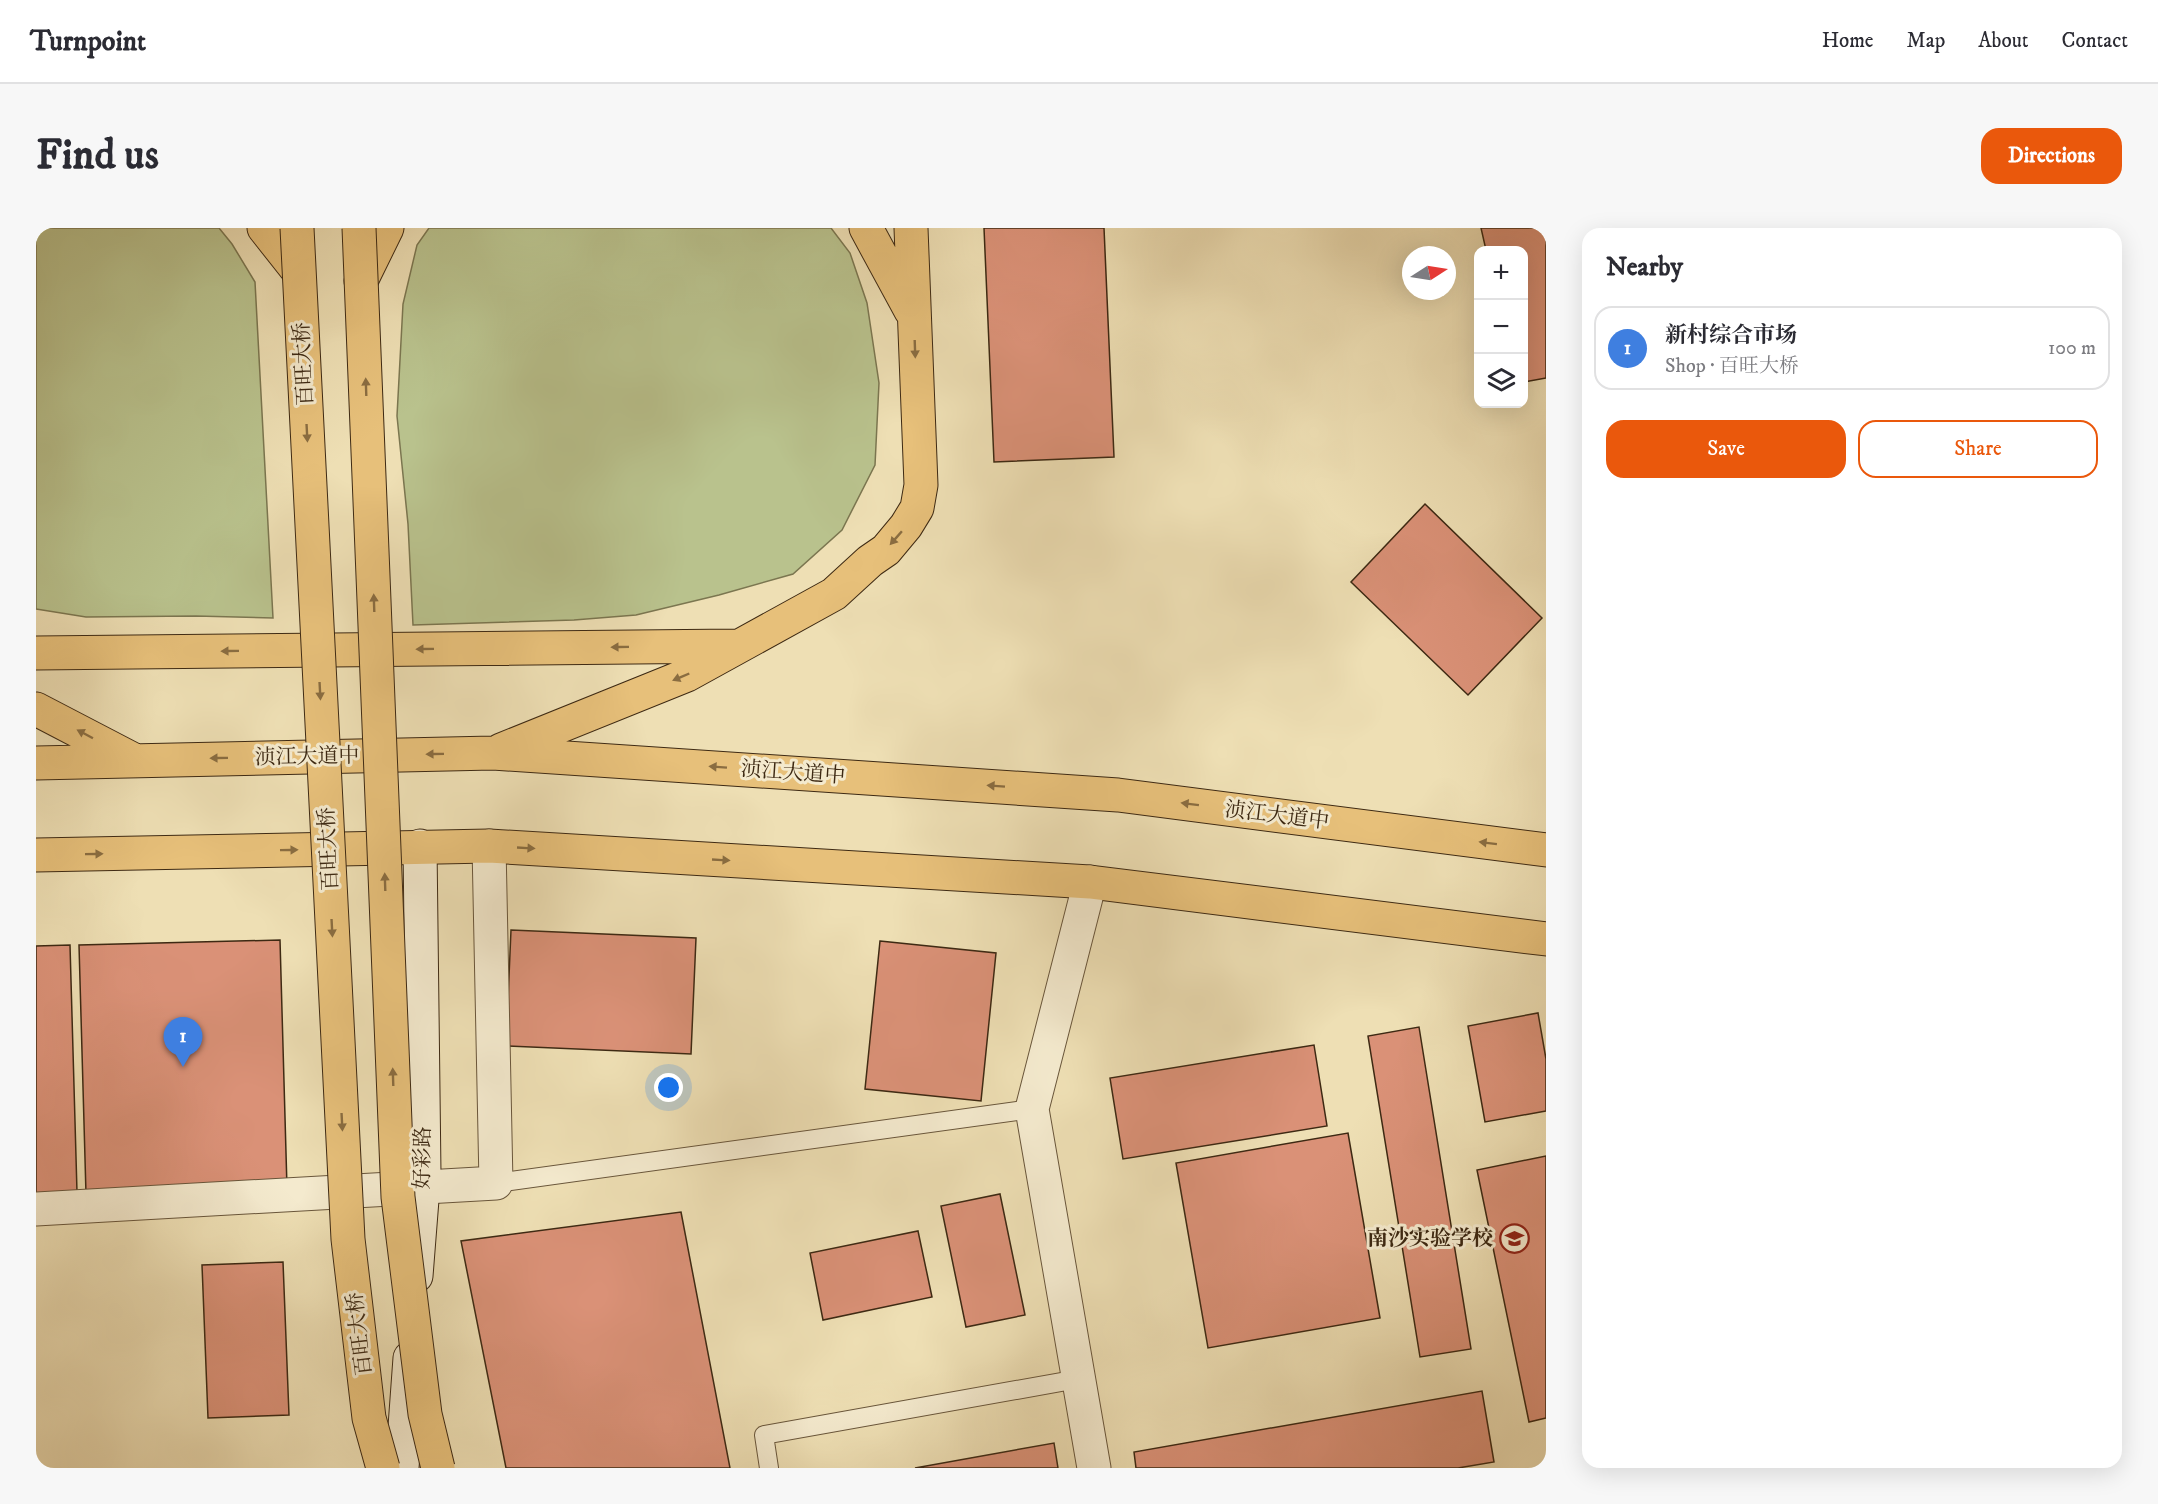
<!DOCTYPE html>
<meta charset="utf-8">
<style>
body{margin:0;font-family:"IM FELL DW Pica","Noto Serif SC",serif;background:#f7f7f7;color:#2b2b33}
.controls{position:absolute;right:18px;top:18px;display:grid;overflow:hidden;border-radius:12px;box-shadow:0 6px 24px #0002}
.controls button{width:54px;height:54px;display:grid;place-items:center;padding:0;border:0;border-bottom:2px solid #e1e1e2;background:#fff;color:#2b2b33;font:30px sans-serif}
.compass{position:absolute;left:1366px;top:18px;width:54px;height:54px;border-radius:50%;background:#fff;box-shadow:0 6px 24px #0002;rotate:78deg}
.you{position:absolute;left:633px;top:860px;width:21px;height:21px;margin:-15px;border:4px solid #fff;border-radius:50%;background:#1a73e8;box-shadow:0 0 0 9px #1a73e833}
.badge{display:grid;place-items:center;width:39px;height:39px;border-radius:50%;background:#ea580c;color:#fff;font-size:20px;font-weight:700}
.pin{position:absolute;translate:-50% -50px;filter:drop-shadow(0 2px 3px #0008)}
.pin::after{content:'';position:absolute;top:32px;width:21px;height:18px;background:inherit;clip-path:polygon(0 0,100% 0,50% 100%)}
.list{margin:0;padding:0;list-style:none}
h2{display:flex;justify-content:space-between;align-items:center;height:78px;margin:0;padding:0 24px;font-size:26px}
h2 small{font-size:20px;font-weight:400;color:#7c7c81}
.list li{display:grid;grid-template-columns:39px 1fr auto;gap:18px;align-items:center;box-sizing:border-box;height:84px;margin:0 12px 12px;padding:0 12px;border:2px solid #e1e1e2;border-radius:18px}
.list b{display:block;font-size:22px;white-space:nowrap}
.list p{margin:0;font-size:20px;white-space:nowrap;color:#7c7c81}
.list em{font-size:20px;font-style:normal;color:#7c7c81}
.actions{display:flex;gap:12px;padding:18px 24px}
.actions a{flex:1;padding:14px 0;border:2px solid #ea580c;border-radius:18px;text-align:center;font-size:21px;color:#ea580c}
.actions .main{background:#ea580c;color:#fff}
.icon{flex:none;width:33px;height:33px;fill:none;stroke:currentColor;stroke-width:2;stroke-linecap:round;stroke-linejoin:round}
.map{position:relative;flex:none;width:1510px;height:1240px;overflow:hidden;border-radius:18px}
header{display:flex;align-items:center;gap:36px;box-sizing:border-box;height:84px;padding:0 30px;background:#fff;border-bottom:2px solid #e1e1e2}
header strong{font-size:28px}
nav{display:flex;gap:33px;margin-inline-start:auto;font-size:21px}
.intro{display:flex;align-items:center;justify-content:space-between;box-sizing:border-box;height:144px;padding:0 36px}
h1{margin:0;font-size:42px}
.button{padding:15px 27px;border-radius:18px;background:#ea580c;color:#fff;font-size:21px;font-weight:700}
main{display:flex;gap:36px;padding:0 36px}
aside{flex:1;background:#fff;border-radius:18px;box-shadow:0 6px 24px #0002}
.map>svg:first-child{display:block}
</style>
<header>
<strong>Turnpoint</strong>
<nav><a>Home</a><a>Map</a><a>About</a><a>Contact</a></nav>
</header>
<div class="intro"><h1>Find us</h1><a class="button">Directions</a></div>
<main>
<div class="map">
<svg width="1510" height="1240" viewBox="0 0 1510 1240">
<rect width="100%" height="100%" fill="#eedfb4"/>
<filter id="stains"><feTurbulence type="fractalNoise" baseFrequency=".00333" numOctaves="4"/><feColorMatrix values="0 0 0 0 .2 0 0 0 0 .09 0 0 0 0 .02 0 0 0 .5 -.17"/></filter>
<radialGradient id="worn" r=".72"><stop offset=".6" stop-color="#630" stop-opacity="0"/><stop offset="1" stop-color="#630" stop-opacity=".3"/></radialGradient>
<path fill="#b9c28d" stroke="#7b7650" stroke-width="1.5" d="M 0,0 L 183,0 L 196,16 L 219,54 L 237,390 L 160,388 L 50,389 L 0,381 Z
M 393,0 L 795,0 L 814,25 L 831,75 L 843,155 L 839,237 L 806,302 L 757,346 L 683,367 L 600,387 L 538,392 L 377,397 L 372,296 L 361,188 L 367,76 L 381,17 Z"/>
<path fill="#da9177" stroke="#3d2913" stroke-width="1.5" d="M 948,0 L 1068,0 L 1078,229 L 958,234 Z
M 1445,0 L 1510,0 L 1510,150 L 1488,154 L 1488,22 L 1450,22 Z
M 1389,276 L 1506,390 L 1432,467 L 1315,354 Z
M 475,702 L 660,710 L 655,826 L 470,818 Z
M 244,712 L 251,960 L 50,966 L 43,717 Z
M 844,713 L 960,725 L 945,873 L 829,861 Z
M 34,717 L 41,964 L 0,965 L 0,718 Z
M 1502,785 L 1510,831 L 1510,883 L 1449,894 L 1432,798 Z
M 1383,799 L 1435,1121 L 1384,1129 L 1332,808 Z
M 1278,817 L 1291,898 L 1087,931 L 1074,850 Z
M 1312,905 L 1344,1090 L 1172,1120 L 1140,935 Z
M 1510,928 L 1510,1190 L 1493,1194 L 1441,942 Z
M 964,966 L 989,1087 L 930,1099 L 905,978 Z
M 645,984 L 694,1240 L 470,1240 L 425,1013 Z
M 882,1003 L 896,1069 L 787,1092 L 774,1025 Z
M 247,1034 L 253,1187 L 172,1190 L 166,1037 Z
M 1446,1163 L 1458,1234 L 1422,1240 L 1100,1240 L 1098,1224 Z
M 1018,1215 L 1022,1240 L 879,1240 Z"/>
<g fill="none" stroke-linecap="round" stroke-linejoin="round">
<defs>
<path id="lane" d="M 460,955 L 996,881
M 733,1240 L 728,1207 L 1042,1151"/>
<path id="street" d="M 1054,654 L 996,881 L 1058,1240
M 0,981 L 460,955 L 453,618"/>
<path id="secondary" d="M 380,1048 L 388,946 L 384,618
M 366,1240 L 374,1130"/>
<path id="primary" d="M 228,0 L 262,43
M 830,0 L 875,83
M 325,53 L 351,0
M 0,425 L 700,418
M 0,481 L 96,531
M 465,522 L 651,447 L 798,366 L 834,333 L 850,322 L 870,298 L 881,280 L 885,257 L 875,0
M 0,535 L 457,525 L 1082,567 L 1510,622
M 0,627 L 453,618 L 1054,654 L 1510,711"/>
</defs>
<use href="#lane" stroke="#69563b" stroke-width="20"/>
<use href="#street" stroke="#69563b" stroke-width="35"/>
<use href="#secondary" stroke="#3d2913" stroke-width="35"/>
<use href="#primary" stroke="#3d2913" stroke-width="35"/>
<use href="#lane" stroke="#f4eace" stroke-width="18"/>
<use href="#street" stroke="#f4eace" stroke-width="33"/>
<use href="#secondary" stroke="#f4eace" stroke-width="33"/>
<use href="#primary" stroke="#e7c07a" stroke-width="33"/>
<defs>
<path id="primary-bridge" d="M 261,0 L 312,1011 L 333,1190 L 347,1240
M 323,0 L 362,969 L 389,1186 L 402,1240"/>
</defs>
<use href="#primary-bridge" stroke="#3d2913" stroke-width="35" stroke-linecap="butt"/>
<use href="#primary-bridge" stroke="#e7c07a" stroke-width="33"/>
</g>
<defs><path id="oneway-solid" d="M-6-.8H1V-3.2L6.5 0L1 3.2V.8H-6Z" transform="scale(1.5)"/></defs>
<g fill="#8a6d41">
<use href="#oneway-solid" transform="translate(879 121) rotate(88)"/>
<use href="#oneway-solid" transform="translate(330 159) rotate(-92)"/>
<use href="#oneway-solid" transform="translate(271 205) rotate(87)"/>
<use href="#oneway-solid" transform="translate(860 310) rotate(131)"/>
<use href="#oneway-solid" transform="translate(338 375) rotate(-92)"/>
<use href="#oneway-solid" transform="translate(584 419) rotate(179)"/>
<use href="#oneway-solid" transform="translate(389 421) rotate(179)"/>
<use href="#oneway-solid" transform="translate(194 423) rotate(179)"/>
<use href="#oneway-solid" transform="translate(645 449) rotate(157)"/>
<use href="#oneway-solid" transform="translate(284 463) rotate(87)"/>
<use href="#oneway-solid" transform="translate(49 506) rotate(-152)"/>
<use href="#oneway-solid" transform="translate(399 526) rotate(179)"/>
<use href="#oneway-solid" transform="translate(183 530) rotate(179)"/>
<use href="#oneway-solid" transform="translate(682 539) rotate(-176)"/>
<use href="#oneway-solid" transform="translate(960 558) rotate(-176)"/>
<use href="#oneway-solid" transform="translate(1154 576) rotate(-173)"/>
<use href="#oneway-solid" transform="translate(1452 615) rotate(-173)"/>
<use href="#oneway-solid" transform="translate(490 620) rotate(3)"/>
<use href="#oneway-solid" transform="translate(253 622) rotate(-1)"/>
<use href="#oneway-solid" transform="translate(58 626) rotate(-1)"/>
<use href="#oneway-solid" transform="translate(685 632) rotate(3)"/>
<use href="#oneway-solid" transform="translate(349 654) rotate(-92)"/>
<use href="#oneway-solid" transform="translate(296 700) rotate(87)"/>
<use href="#oneway-solid" transform="translate(357 849) rotate(-92)"/>
<use href="#oneway-solid" transform="translate(306 894) rotate(87)"/>
</g>
<defs>
<symbol id="school-ring" viewBox="-11 -11 22 22"><circle r="9.5" fill="#f4eace" stroke="#8f2418" stroke-width="1.5"/><path d="M0-5L7-2L0 1L-7-2ZM-4 1L0 2.5L4 1V4Q0 6-4 4Z" fill="#8f2418"/></symbol>
</defs>
<g fill-rule="evenodd">
<use href="#school-ring" x="1462" y="994" width="33" height="33"/>
</g>
<g text-anchor="middle" stroke-width="6" stroke-linejoin="round" paint-order="stroke">
<g font-size="21" fill="#3d2913" stroke="#f4eace">
<text transform="translate(267 136) rotate(-93)" y="7">百旺大桥</text>
<text transform="translate(271 528) rotate(-1)" y="7">浈江大道中</text>
<text transform="translate(757 544) rotate(4)" y="7">浈江大道中</text>
<text transform="translate(1241 587) rotate(7)" y="7">浈江大道中</text>
<text transform="translate(292 621) rotate(-93)" y="7">百旺大桥</text>
<text transform="translate(386 930) rotate(-89)" y="7">好彩路</text>
<text transform="translate(323 1106) rotate(-97)" y="7">百旺大桥</text>
</g>
<g font-size="21" font-weight="bold" fill="#3d2913" stroke="#f4eace" text-anchor="end">
<text x="1457" y="1017">南沙实验学校</text>
</g>
</g>
<rect width="100%" height="100%" filter="url(#stains)"/>
<rect width="100%" height="100%" fill="url(#worn)"/>
</svg>
<div class="controls">
<button>+</button>
<button>−</button>
<button><svg class="icon" aria-label="layers" viewBox="0 0 24 24"><path d="M12 4l9 5-9 5-9-5zM3 14l9 5 9-5"/></svg></button>
</div>
<svg class="compass" viewBox="-18 -18 36 36"><path d="M0-13l5 13h-10z" fill="#e53935"/><path d="M0 13l5-13h-10z" fill="#7c7c81"/></svg>
<div class="you"></div>
<div class="pin badge" style="left:147px;top:839px;background:#3f7fe0">1</div>
</div>
<aside>
<h2>Nearby<small></small></h2>
<ul class="list">
<li><span class="badge" style="background:#3f7fe0">1</span><div><b>新村综合市场</b><p>Shop · 百旺大桥</p></div><em>100 m</em></li>
</ul>
<div class="actions"><a class="main">Save</a><a>Share</a></div>
</aside>
</main>
